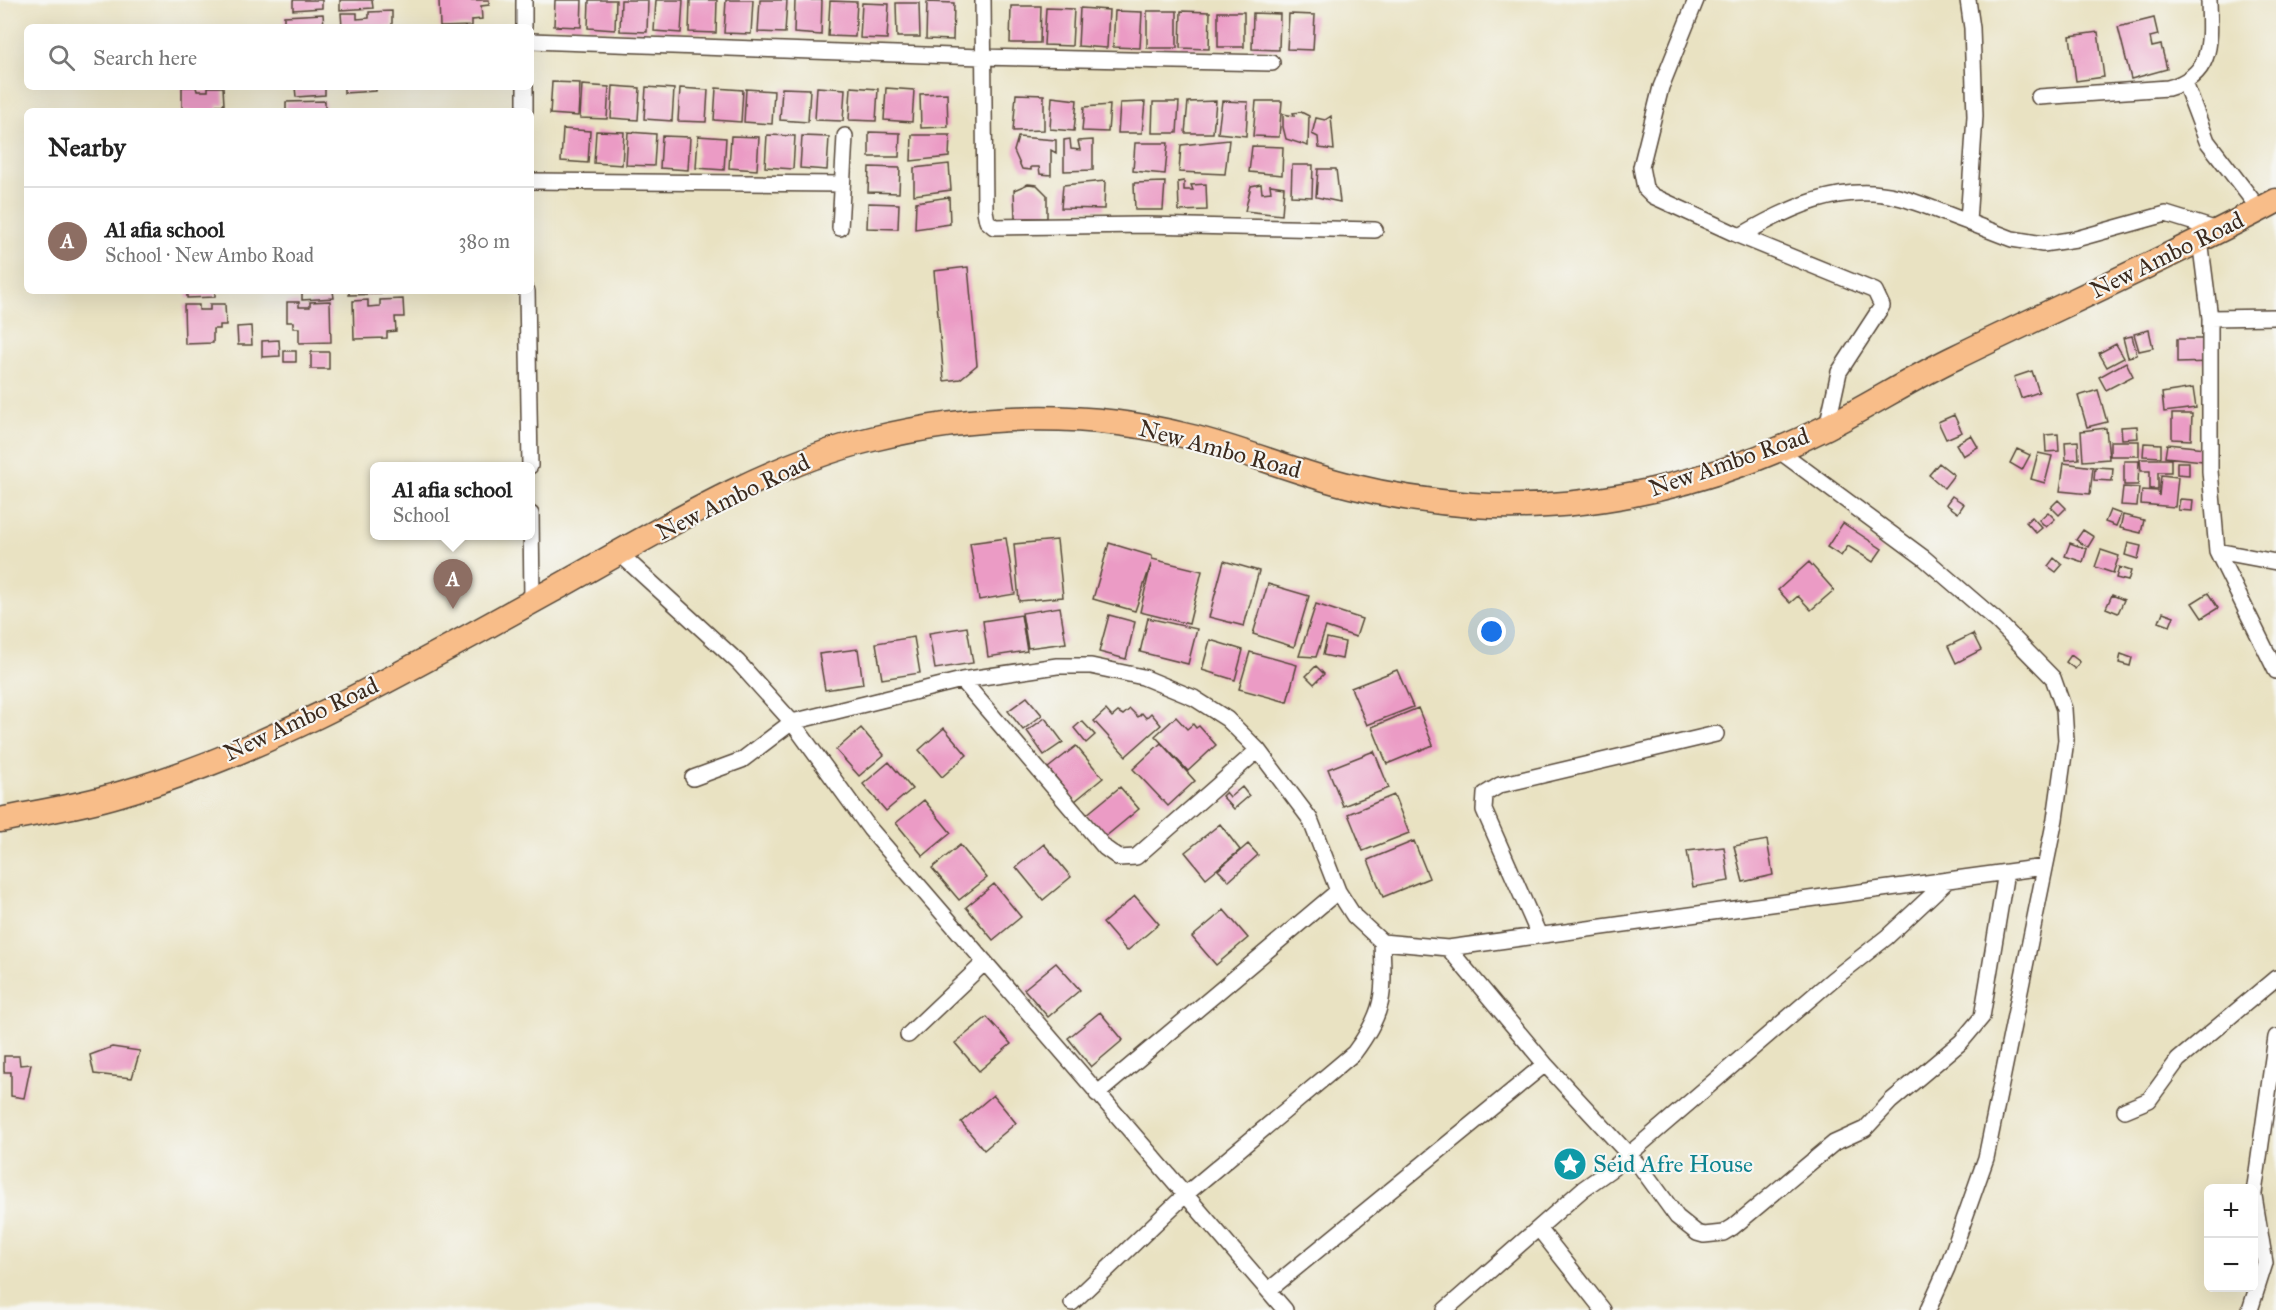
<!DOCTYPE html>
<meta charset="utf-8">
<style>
body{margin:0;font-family:"IM FELL Great Primer",serif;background:#f6f6f6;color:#222}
.controls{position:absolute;right:18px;bottom:18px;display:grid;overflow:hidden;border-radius:9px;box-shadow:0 6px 24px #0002}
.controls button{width:54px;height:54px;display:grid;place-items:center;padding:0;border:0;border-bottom:2px solid #e0e0e0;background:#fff;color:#222;font:30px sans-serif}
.you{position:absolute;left:1492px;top:632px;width:21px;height:21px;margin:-15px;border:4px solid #fff;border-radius:50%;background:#1a73e8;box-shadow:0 0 0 9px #1a73e833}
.badge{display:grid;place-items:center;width:39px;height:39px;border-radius:50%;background:#d1495b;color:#fff;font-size:20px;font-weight:700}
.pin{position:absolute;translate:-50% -50px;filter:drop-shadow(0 2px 3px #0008)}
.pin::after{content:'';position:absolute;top:32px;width:21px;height:18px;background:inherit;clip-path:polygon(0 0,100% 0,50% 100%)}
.popup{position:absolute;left:370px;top:462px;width:165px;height:78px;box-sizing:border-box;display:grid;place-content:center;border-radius:9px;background:#fff;filter:drop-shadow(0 2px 4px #0005);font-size:20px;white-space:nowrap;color:#767676}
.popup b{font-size:22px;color:#222}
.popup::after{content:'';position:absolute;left:50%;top:100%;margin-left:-12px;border:12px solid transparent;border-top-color:#fff}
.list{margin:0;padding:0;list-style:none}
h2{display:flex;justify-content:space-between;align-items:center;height:78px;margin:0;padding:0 24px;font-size:26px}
h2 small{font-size:20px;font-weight:400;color:#767676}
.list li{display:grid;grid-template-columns:39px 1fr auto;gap:18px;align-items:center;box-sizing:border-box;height:108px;padding:0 24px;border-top:2px solid #e0e0e0}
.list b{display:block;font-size:22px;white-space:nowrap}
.list p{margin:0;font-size:20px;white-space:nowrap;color:#767676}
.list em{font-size:20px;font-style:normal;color:#767676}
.icon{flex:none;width:33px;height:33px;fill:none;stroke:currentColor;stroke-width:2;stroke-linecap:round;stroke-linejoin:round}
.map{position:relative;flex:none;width:2276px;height:1310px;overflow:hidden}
.search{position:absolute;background:#fff;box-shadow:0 6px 24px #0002;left:24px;top:24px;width:510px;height:66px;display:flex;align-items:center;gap:15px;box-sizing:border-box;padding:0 21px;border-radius:9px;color:#767676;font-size:22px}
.panel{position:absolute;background:#fff;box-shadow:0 6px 24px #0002;left:24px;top:108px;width:510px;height:186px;border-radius:9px}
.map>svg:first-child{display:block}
</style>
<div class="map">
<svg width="2276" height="1310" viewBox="0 0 2276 1310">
<rect width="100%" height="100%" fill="#f6f6f2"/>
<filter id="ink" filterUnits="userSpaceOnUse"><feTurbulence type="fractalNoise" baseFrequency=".0167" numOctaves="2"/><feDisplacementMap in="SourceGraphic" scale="12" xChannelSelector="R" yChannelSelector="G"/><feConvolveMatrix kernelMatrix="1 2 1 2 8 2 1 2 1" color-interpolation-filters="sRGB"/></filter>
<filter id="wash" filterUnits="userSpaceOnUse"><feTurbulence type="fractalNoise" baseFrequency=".008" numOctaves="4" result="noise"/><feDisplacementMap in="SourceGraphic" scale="24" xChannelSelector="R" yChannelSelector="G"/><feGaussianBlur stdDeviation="1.35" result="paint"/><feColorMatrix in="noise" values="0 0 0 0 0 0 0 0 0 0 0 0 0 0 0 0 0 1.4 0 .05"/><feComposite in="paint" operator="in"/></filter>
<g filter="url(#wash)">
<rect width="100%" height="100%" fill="#e9e2c2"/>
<g id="blocks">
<path fill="#eb9bc5" d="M 293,0 L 322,0 L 322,8 L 293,10 Z
M 340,0 L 372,0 L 373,8 L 340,10 Z
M 439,0 L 489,0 L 489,5 L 481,6 L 482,19 L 472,20 L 472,26 L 440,27 Z
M 555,0 L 582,0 L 581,27 L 554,26 Z
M 589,0 L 616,0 L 615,30 L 588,28 Z
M 621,0 L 648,0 L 647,32 L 620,31 Z
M 656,0 L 683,0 L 681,33 L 654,31 Z
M 690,0 L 717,0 L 716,33 L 689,32 Z
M 726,0 L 753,0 L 751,34 L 724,33 Z
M 760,0 L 787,0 L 785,33 L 758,32 Z
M 795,0 L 822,0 L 821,35 L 794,33 Z
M 830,1 L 857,2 L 855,37 L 828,36 Z
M 927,2 L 954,3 L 953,40 L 926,39 Z
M 862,3 L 889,4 L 887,39 L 860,38 Z
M 896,3 L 919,3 L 920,37 L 897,37 Z
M 1011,6 L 1041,6 L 1040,43 L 1010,43 Z
M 1046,8 L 1074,9 L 1072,46 L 1044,45 Z
M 1080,8 L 1109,10 L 1107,48 L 1078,46 Z
M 392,11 L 392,27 L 342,27 L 341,13 L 357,13 L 357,19 L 369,18 L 369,12 Z
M 1115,11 L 1142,12 L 1140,48 L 1113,47 Z
M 1147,11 L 1177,11 L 1177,48 L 1147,48 Z
M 1181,11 L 1210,12 L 1209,49 L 1180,48 Z
M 1218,12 L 1244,12 L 1244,47 L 1218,47 Z
M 1253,13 L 1280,14 L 1279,50 L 1252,49 Z
M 323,14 L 324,27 L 284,27 L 284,16 Z
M 1289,14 L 1315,15 L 1313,50 L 1287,49 Z
M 2154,18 L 2158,35 L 2150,37 L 2152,47 L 2161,45 L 2167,69 L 2131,79 L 2118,27 Z
M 2098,32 L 2104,77 L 2076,81 L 2070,36 Z
M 552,82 L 580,83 L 578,116 L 550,114 Z
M 582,85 L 609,87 L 607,119 L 580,118 Z
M 613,86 L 640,88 L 638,120 L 611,118 Z
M 182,87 L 196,87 L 197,91 L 208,91 L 208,87 L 223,87 L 224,105 L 217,105 L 218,110 L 211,111 L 182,111 Z
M 295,87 L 325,87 L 325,95 L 296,97 Z
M 344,87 L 376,87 L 376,91 L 344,93 Z
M 646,87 L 674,89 L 672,121 L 644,119 Z
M 817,87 L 845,89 L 843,121 L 815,120 Z
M 851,87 L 878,89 L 876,121 L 849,120 Z
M 680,88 L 708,90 L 706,122 L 678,121 Z
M 716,88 L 743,90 L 741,122 L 714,120 Z
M 782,88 L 810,89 L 808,122 L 780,120 Z
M 886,88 L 914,90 L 912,122 L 884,120 Z
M 746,89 L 774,91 L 772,124 L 744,122 Z
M 947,93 L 948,127 L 921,128 L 920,94 Z
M 1016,94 L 1044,95 L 1044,130 L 1013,131 Z
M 1052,97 L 1077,100 L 1074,131 L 1050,129 Z
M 325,101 L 325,111 L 286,111 L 286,102 Z
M 1216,101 L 1213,133 L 1185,133 L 1188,102 Z
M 1222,101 L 1248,102 L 1246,136 L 1218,133 Z
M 1256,101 L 1282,101 L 1279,137 L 1253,136 Z
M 1145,102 L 1142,133 L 1118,133 L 1120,103 Z
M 1153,102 L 1179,102 L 1177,133 L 1152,133 Z
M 1110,105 L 1108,132 L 1082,131 L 1084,107 Z
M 1301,112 L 1309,116 L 1308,146 L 1286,139 L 1283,127 L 1283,114 L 1294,116 L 1293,113 Z
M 1331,116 L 1334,150 L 1319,148 L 1318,137 L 1312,134 L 1316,118 L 1325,120 Z
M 563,129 L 590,131 L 588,163 L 561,161 Z
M 596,131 L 624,132 L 622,165 L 594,163 Z
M 628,132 L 656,134 L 654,166 L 626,165 Z
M 869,132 L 900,133 L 899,157 L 869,157 Z
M 767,135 L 795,136 L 793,169 L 765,167 Z
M 912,135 L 950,135 L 949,157 L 911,161 Z
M 662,136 L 690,137 L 688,170 L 660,168 Z
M 698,136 L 726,138 L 724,170 L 696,168 Z
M 731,136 L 759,137 L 757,170 L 729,168 Z
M 802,136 L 829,137 L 827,170 L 800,168 Z
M 1018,137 L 1056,140 L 1056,153 L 1051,150 L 1051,175 L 1040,174 L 1039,167 L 1031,167 L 1031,170 L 1022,169 L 1014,151 Z
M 1070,139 L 1071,149 L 1080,150 L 1078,141 L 1093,140 L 1093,170 L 1064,171 L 1064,140 Z
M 1229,140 L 1225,174 L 1179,172 L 1181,145 Z
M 1135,143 L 1168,143 L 1165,174 L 1133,171 Z
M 1252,146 L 1283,147 L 1282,175 L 1249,172 Z
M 949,164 L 951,190 L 914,195 L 914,168 Z
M 1292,165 L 1313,165 L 1312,197 L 1291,196 Z
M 869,167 L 900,168 L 899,193 L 868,192 Z
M 1318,169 L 1336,169 L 1340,202 L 1316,197 Z
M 1105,181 L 1104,209 L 1061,208 L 1063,185 Z
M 1184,181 L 1184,190 L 1193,190 L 1191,185 L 1206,184 L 1207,210 L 1179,211 L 1178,182 Z
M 1165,182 L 1163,210 L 1135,210 L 1134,183 Z
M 1028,184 L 1037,185 L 1047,195 L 1047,218 L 1015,218 L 1014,190 Z
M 1261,184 L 1262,193 L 1271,192 L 1270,185 L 1284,187 L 1282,215 L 1245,211 L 1251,186 Z
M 949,197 L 950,224 L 915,229 L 916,202 Z
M 868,203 L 899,204 L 898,229 L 867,228 Z
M 968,267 L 977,365 L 960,379 L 944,381 L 934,271 Z
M 187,291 L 215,291 L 215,297 L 187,298 Z
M 302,291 L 333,291 L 334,298 L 302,300 Z
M 349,291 L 381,291 L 381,294 L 349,295 Z
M 403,299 L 404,317 L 395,317 L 396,331 L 387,332 L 387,338 L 354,339 L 353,301 L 368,300 L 368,307 L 380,306 L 380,300 Z
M 330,301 L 331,342 L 299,343 L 299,328 L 293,328 L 293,322 L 287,322 L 287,302 L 299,302 L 299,307 L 310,307 L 310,302 Z
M 210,304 L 225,304 L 226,325 L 220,325 L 220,329 L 213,329 L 213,343 L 185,344 L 184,305 L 199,305 L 199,310 L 210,310 Z
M 251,326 L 252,345 L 238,345 L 237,327 Z
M 2149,330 L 2153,348 L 2139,351 L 2134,334 Z
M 2132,336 L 2137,355 L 2128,357 L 2123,338 Z
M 2177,339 L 2211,339 L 2212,362 L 2177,363 Z
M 279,340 L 280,356 L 262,357 L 262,341 Z
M 2116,344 L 2124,358 L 2107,367 L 2099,353 Z
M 284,351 L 296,351 L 296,362 L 284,362 Z
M 311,352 L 329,352 L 329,369 L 311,369 Z
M 2126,362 L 2133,376 L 2106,390 L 2099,377 Z
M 2032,371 L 2039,392 L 2021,398 L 2014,377 Z
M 2193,388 L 2196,408 L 2164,412 L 2162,393 Z
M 2098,390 L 2107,422 L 2087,427 L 2078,396 Z
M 2172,414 L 2192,414 L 2191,440 L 2172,439 Z
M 1954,415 L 1962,432 L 1946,439 L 1938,422 Z
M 2137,426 L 2138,438 L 2122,439 L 2121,427 Z
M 2106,428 L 2109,459 L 2083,461 L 2081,431 Z
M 2058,434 L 2059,451 L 2046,452 L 2045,435 Z
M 1971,435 L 1978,447 L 1963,456 L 1956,444 Z
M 2078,441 L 2079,459 L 2066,460 L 2065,442 Z
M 2110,441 L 2139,441 L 2139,456 L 2110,456 Z
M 2144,443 L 2161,444 L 2161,457 L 2143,456 Z
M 2167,444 L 2205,448 L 2203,461 L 2165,457 Z
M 2017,449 L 2030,455 L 2022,470 L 2010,463 Z
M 2038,453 L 2052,456 L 2045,483 L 2031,479 Z
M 2140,459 L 2171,459 L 2171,472 L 2158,472 L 2158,489 L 2150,489 L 2150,471 L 2141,471 Z
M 2124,461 L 2139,461 L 2138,485 L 2124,485 Z
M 2177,462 L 2189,462 L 2189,475 L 2177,474 Z
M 1939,463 L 1954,475 L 1944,488 L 1929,475 Z
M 2064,463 L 2093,467 L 2090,494 L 2060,491 Z
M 2095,467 L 2113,468 L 2112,481 L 2094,480 Z
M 2161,475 L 2178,477 L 2175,507 L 2141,504 L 2142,490 L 2158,491 L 2159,496 Z
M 2123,487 L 2139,488 L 2137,506 L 2121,505 Z
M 1952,496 L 1964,504 L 1958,513 L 1946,504 Z
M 2180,499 L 2193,500 L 2192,511 L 2178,510 Z
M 2058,500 L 2066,508 L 2059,515 L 2051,507 Z
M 2110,510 L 2121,514 L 2116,526 L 2105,522 Z
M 2048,512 L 2055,519 L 2046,527 L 2039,520 Z
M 2123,515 L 2144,520 L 2141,533 L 2120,528 Z
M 2032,517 L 2042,528 L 2036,533 L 2026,522 Z
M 1843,523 L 1882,549 L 1873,562 L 1848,546 L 1841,556 L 1827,547 Z
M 2083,530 L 2094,537 L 2088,547 L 2076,540 Z
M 1006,538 L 1015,594 L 979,600 L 970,543 Z
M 1057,540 L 1063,597 L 1019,601 L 1014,544 Z
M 1109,543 L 1152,556 L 1152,559 L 1202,571 L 1189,624 L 1140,612 L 1151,564 L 1135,611 L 1093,599 Z
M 2070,543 L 2087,549 L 2083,562 L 2065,556 Z
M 2128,543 L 2141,546 L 2138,559 L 2125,555 Z
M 2101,550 L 2119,556 L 2113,573 L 2095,567 Z
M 2054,558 L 2062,565 L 2056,572 L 2048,566 Z
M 1224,561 L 1259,571 L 1244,626 L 1209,617 Z
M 1809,562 L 1834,590 L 1811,610 L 1798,596 L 1790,603 L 1778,590 Z
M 2119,567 L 2131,571 L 2128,581 L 2116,578 Z
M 1268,584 L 1309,596 L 1294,647 L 1253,634 Z
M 2208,593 L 2218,608 L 2202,618 L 2192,603 Z
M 2112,595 L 2124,600 L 2118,613 L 2106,608 Z
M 1316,604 L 1362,619 L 1356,637 L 1326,627 L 1316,657 L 1299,656 Z
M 1060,607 L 1066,643 L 1028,648 L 1022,613 Z
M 2163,612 L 2174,616 L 2170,626 L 2159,622 Z
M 1021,615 L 1027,651 L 988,657 L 983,621 Z
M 1109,615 L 1135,622 L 1126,659 L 1099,652 Z
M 1148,618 L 1197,629 L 1188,664 L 1140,652 Z
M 967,627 L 973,663 L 935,669 L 929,633 Z
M 1973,634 L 1981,650 L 1956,663 L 1948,646 Z
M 914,637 L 920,673 L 882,679 L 876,643 Z
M 1327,638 L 1345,642 L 1342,659 L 1323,655 Z
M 1210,640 L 1243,650 L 1235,680 L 1202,670 Z
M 858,649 L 863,684 L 825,690 L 819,654 Z
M 1250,652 L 1297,665 L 1287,702 L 1239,689 Z
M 2121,654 L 2132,658 L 2130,666 L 2119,663 Z
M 2071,655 L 2080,662 L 2075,669 L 2066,662 Z
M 1316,666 L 1324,674 L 1314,684 L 1306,676 Z
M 1397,670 L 1413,707 L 1367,725 L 1351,688 Z
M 1027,697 L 1042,715 L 1023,730 L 1008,711 Z
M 1418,708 L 1433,745 L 1387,764 L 1372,727 Z
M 1130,709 L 1138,717 L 1142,713 L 1146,718 L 1151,713 L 1161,725 L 1126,756 L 1094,721 L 1106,710 L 1112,717 L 1118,712 L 1123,715 Z
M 1176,717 L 1187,729 L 1193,724 L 1196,728 L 1199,726 L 1216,745 L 1188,771 L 1155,736 Z
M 1045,718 L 1063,742 L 1044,755 L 1027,731 Z
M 1082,721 L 1095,735 L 1086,743 L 1074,728 Z
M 861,728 L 884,755 L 859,776 L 836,750 Z
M 944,728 L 967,755 L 942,777 L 919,750 Z
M 1161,743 L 1195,781 L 1168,806 L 1133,769 Z
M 1076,746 L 1103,778 L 1075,801 L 1048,768 Z
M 1374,751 L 1389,788 L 1343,806 L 1328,769 Z
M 889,762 L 912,789 L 886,811 L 863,784 Z
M 1120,787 L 1139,809 L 1105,837 L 1086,815 Z
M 1242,787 L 1249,796 L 1234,809 L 1222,796 L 1226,792 L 1230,797 Z
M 1394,795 L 1409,833 L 1363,851 L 1348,814 Z
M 924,800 L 951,833 L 923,856 L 896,823 Z
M 1220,824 L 1240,850 L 1206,878 L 1185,852 Z
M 1767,840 L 1773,875 L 1743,882 L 1734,846 Z
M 1414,841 L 1429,878 L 1383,897 L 1368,860 Z
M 1044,844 L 1071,877 L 1043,900 L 1016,867 Z
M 1248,844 L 1258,855 L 1229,881 L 1218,870 Z
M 960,845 L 987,878 L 959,900 L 932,868 Z
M 1724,847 L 1729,881 L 1693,887 L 1687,851 Z
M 994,884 L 1021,917 L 993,940 L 966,907 Z
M 1135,896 L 1159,924 L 1127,951 L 1103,923 Z
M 1224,910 L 1248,938 L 1216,965 L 1192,937 Z
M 1056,963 L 1080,990 L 1048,1017 L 1024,989 Z
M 1100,1012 L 1123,1040 L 1091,1067 L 1068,1038 Z
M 987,1017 L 1011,1044 L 979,1071 L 955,1043 Z
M 112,1047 L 140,1051 L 132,1078 L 94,1074 L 90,1055 Z
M 4,1056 L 19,1056 L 20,1065 L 31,1064 L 24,1098 L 11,1096 L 11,1072 L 4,1072 Z
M 993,1095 L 1016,1123 L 984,1150 L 961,1122 Z"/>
</g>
</g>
<g filter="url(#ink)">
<use href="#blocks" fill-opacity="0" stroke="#554637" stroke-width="1.5"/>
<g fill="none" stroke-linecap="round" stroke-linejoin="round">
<defs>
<path id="minor" d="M 983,0 L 985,211 L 987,221 L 994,227 L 1145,225 L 1375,230
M 1696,0 L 1661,87 L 1641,167 L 1645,188 L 1653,196 L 1740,236 L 1875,291 L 1882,306 L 1839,372 L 1827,427
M 1968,0 L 1972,28 L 1975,116 L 1968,222 L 2012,239 L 2043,244 L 2076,239 L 2166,214 L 2221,231
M 524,27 L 524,0
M 531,41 L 981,57 L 1272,63
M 2185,83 L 2207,141 L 2260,210
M 525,87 L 525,111
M 2039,97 L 2168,88 C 2215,75 2210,40 2209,0
M 531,181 L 842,184
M 840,228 L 845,136
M 1740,236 C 1788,208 1842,182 1898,197 C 1922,203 1945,214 1968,222
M 2200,240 L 2210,318 L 2210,471 L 2217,551 L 2276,671
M 527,291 L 530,466
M 2210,318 L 2276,317
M 1778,450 L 1924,558 L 1997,621 L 2053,678 L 2064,709 L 2066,740 L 2055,819 L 1986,1158 L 1947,1268 L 1928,1310
M 531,514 L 532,601
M 2217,551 L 2276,562
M 619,553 L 738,662 L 792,722 L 870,829 L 1285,1310
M 962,680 L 1105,848 L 1119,858 L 1136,857 L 1258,750
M 693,778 L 742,760 L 792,722 L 962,680 L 1057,666 L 1091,666 L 1143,677 L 1194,698 L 1227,719 L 1258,750 L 1310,819 L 1338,891 L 1354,916 L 1382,942 L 1448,948 L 2044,867
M 1539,935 L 1484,810 L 1485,794 L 1500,785 L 1716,734
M 1448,948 L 1545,1064 L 1642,1169 L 1677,1217 L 1697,1233 L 1704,1235 L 1723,1233 L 1733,1227 L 1834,1143 L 1865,1129 L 1891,1101 L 1961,1042 L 1982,1017 L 2006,872
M 908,1035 L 985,962
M 1097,1094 L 1338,891
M 2125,1110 L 2149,1100 L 2178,1060 L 2276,978
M 2254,1193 L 2276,1037
M 1540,1230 L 1603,1310
M 1269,1290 L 1545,1064
M 1072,1303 L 1186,1194 L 1354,1053 C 1386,1010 1384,994 1382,942
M 1445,1310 L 1583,1189 L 1613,1168 L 1832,980 L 1887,937 L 1947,881
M 2250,1310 L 2265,1263 L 2254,1196"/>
<path id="primary" d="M 0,820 C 40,812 81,806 120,794 C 272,750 413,667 551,591 C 650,536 762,466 872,439 C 974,414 1085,410 1187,436 C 1243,449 1296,473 1351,486 C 1391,496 1432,502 1472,505 C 1594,513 1719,482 1827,427 C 1871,405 1912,378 1956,357 C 2063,305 2171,257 2276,201"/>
</defs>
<use href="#minor" stroke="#554637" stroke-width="18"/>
<use href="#primary" stroke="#554637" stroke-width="27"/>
<use href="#minor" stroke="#fff" stroke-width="15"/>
<use href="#primary" stroke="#f8bd89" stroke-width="24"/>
</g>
</g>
<defs>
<symbol id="sight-disc" viewBox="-11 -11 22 22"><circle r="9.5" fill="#0f9aa8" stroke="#f6f6f2"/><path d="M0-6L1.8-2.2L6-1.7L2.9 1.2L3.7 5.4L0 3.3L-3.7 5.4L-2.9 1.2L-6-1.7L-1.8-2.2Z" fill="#fff"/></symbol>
</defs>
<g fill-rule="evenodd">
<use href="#sight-disc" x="1551" y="1145" width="38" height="38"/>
</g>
<g text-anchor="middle" stroke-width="4.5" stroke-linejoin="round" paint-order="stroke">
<g font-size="24" fill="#3b2a1e" stroke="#f6f6f2">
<text transform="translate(2167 255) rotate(-26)" y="8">New Ambo Road</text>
<text transform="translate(1220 449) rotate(15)" y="8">New Ambo Road</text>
<text transform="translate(1729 462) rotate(-19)" y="8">New Ambo Road</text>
<text transform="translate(733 497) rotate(-26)" y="8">New Ambo Road</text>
<text transform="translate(301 719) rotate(-25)" y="8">New Ambo Road</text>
</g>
<g font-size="24" fill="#0d838f" stroke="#f6f6f2" text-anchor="start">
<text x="1593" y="1172">Seid Afre House</text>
</g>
</g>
</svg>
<div class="controls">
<button>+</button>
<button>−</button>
</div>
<div class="you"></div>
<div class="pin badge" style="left:453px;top:609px;background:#8d6e63">A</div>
<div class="popup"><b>Al afia school</b>School</div>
<div class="search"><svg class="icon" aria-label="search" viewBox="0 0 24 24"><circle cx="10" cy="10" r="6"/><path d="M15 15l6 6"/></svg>Search here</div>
<section class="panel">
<h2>Nearby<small></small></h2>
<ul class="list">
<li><span class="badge" style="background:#8d6e63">A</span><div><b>Al afia school</b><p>School · New Ambo Road</p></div><em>380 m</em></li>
</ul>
</section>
</div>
